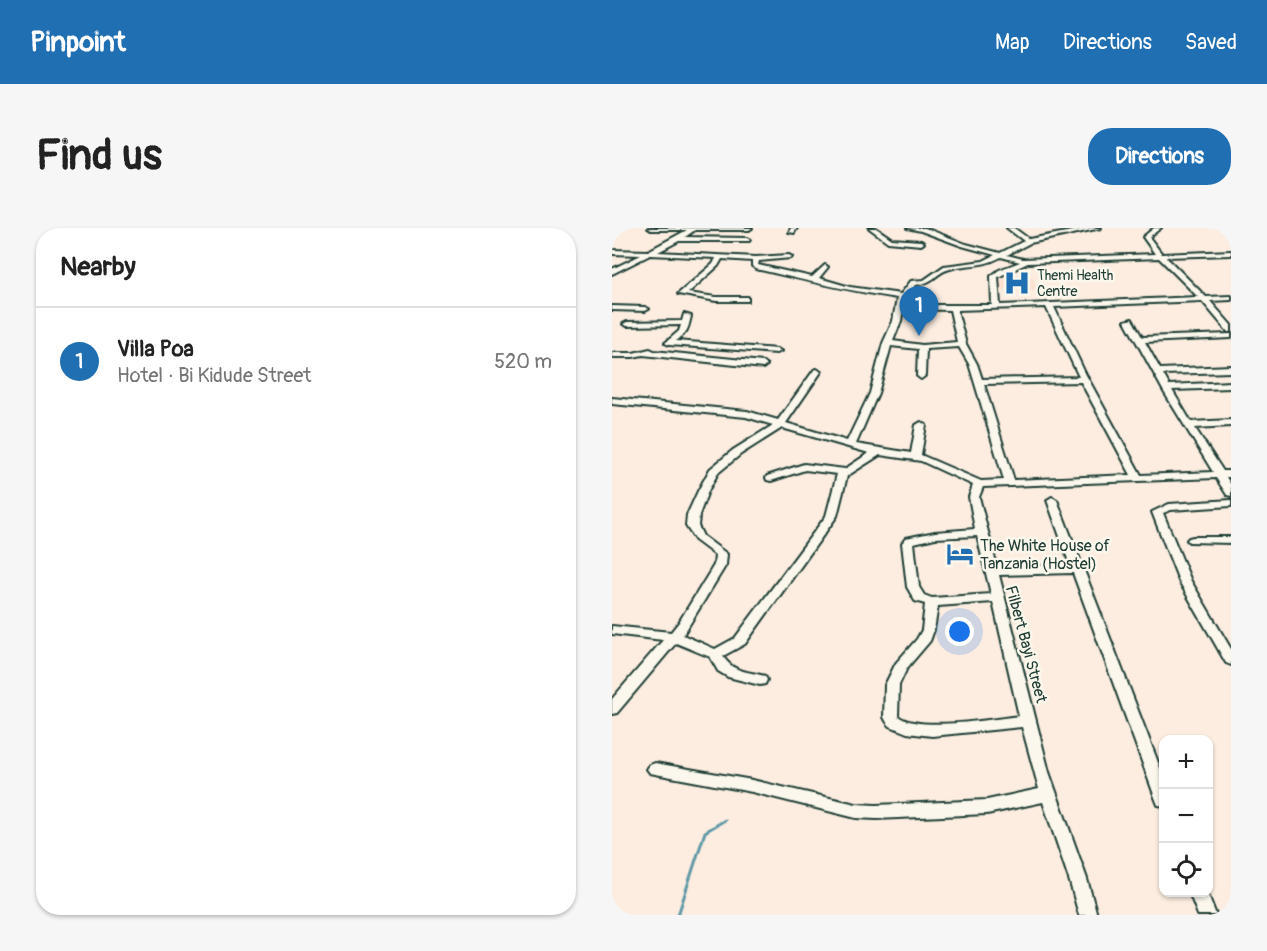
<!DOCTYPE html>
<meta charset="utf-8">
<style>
body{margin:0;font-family:Pangolin,sans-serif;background:#f6f6f6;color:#222}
.controls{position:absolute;right:18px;bottom:18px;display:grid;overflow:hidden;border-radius:12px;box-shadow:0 2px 4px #0004}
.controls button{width:54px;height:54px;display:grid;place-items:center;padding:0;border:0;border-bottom:2px solid #e0e0e0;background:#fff;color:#222;font:30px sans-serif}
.you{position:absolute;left:348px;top:404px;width:21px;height:21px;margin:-15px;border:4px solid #fff;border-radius:50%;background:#1a73e8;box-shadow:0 0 0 9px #1a73e833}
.badge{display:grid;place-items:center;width:39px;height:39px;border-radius:50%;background:#1f6fb2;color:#fff;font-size:20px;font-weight:700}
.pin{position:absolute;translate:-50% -50px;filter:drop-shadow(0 2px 3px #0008)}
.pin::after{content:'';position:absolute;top:32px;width:21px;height:18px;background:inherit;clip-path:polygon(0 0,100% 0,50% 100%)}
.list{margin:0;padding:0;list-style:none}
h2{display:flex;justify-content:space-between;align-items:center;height:78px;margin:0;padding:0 24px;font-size:26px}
h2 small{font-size:20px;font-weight:400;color:#767676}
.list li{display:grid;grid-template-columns:39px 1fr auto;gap:18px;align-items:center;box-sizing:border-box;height:108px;padding:0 24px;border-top:2px solid #e0e0e0}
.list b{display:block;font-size:22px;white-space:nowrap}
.list p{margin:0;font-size:20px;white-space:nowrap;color:#767676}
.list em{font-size:20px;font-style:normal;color:#767676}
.icon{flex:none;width:33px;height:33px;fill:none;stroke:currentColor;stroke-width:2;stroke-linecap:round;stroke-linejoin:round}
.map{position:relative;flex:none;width:619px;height:687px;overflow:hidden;border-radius:24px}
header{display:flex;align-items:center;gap:36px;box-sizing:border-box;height:84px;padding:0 30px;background:#1f6fb2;color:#fff}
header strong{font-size:28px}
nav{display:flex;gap:33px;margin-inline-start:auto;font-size:21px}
.intro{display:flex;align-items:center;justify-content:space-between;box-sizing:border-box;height:144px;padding:0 36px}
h1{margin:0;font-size:42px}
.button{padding:15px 27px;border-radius:24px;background:#1f6fb2;color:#fff;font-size:21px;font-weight:700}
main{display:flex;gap:36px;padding:0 36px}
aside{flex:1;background:#fff;border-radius:24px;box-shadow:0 2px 4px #0004}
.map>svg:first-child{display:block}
</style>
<header>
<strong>Pinpoint</strong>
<nav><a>Map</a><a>Directions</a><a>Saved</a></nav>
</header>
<div class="intro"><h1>Find us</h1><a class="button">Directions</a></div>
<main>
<aside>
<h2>Nearby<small></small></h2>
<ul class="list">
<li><span class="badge">1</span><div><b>Villa Poa</b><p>Hotel · Bi Kidude Street</p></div><em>520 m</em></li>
</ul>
</aside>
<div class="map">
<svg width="619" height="687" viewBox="0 0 619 687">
<rect width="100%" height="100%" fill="#fcede0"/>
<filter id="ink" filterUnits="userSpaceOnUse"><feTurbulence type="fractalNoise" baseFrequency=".0167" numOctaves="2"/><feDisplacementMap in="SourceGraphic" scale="12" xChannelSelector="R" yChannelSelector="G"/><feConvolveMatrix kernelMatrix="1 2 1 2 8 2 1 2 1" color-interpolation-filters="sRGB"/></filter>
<g filter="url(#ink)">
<path fill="#fde2d2" d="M 385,48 L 421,48 L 425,62 L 388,62 Z"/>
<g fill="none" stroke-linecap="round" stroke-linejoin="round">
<path stroke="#639aa7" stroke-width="3" d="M 66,687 L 93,604 L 113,592"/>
<defs>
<path id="minor" d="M 36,0 L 140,0 L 137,2 L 83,2 L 73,9 L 135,10 L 138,12 L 137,13 L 67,13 L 46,24 L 144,29 L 177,27 L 180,29 L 179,30 L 147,33 L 146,37 L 200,49 L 213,37 L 216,39 L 207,50 L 238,59 L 289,66 L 299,53 L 312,52 L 332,38 L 371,33 L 383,27 L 350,18 L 309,3 L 295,0 L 313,0 L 354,16 L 388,25 L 412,13 L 395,0 L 402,0 L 417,11 L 476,0 L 489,0 L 418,15 L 395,27 L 411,31 L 543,26 L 531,9 L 542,0 L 549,0 L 537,9 L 550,26 L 619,23 L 619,27 L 554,29 L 594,69 L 619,68 L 619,72 L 598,73 L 619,97 L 619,104 L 616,104 L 590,73 L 442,79 L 473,145 L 529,247 L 601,244 L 552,164 L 513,93 L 520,91 L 530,109 L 619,106 L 619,110 L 533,114 L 548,141 L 619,138 L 619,144 L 551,146 L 557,157 L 619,154 L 619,160 L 560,162 L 579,194 L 619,192 L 619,198 L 583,200 L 611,243 L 619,243 L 619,249 L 614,249 L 619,257 L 619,268 L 615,267 L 604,250 L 371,259 L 367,269 L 385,339 L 458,337 L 435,272 L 440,269 L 445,272 L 552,550 L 552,578 L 546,577 L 544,572 L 461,345 L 387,347 L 437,544 L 475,651 L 485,687 L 467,687 L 457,651 L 431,574 L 375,586 L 264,591 L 244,590 L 140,564 L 38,545 L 35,541 L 38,537 L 43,535 L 140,552 L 244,576 L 264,577 L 375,572 L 427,561 L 410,499 L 320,508 L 295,505 L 278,498 L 274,493 L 272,489 L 273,457 L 284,435 L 305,411 L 310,402 L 313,376 L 303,373 L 295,359 L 290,315 L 294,310 L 323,304 L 363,301 L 357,269 L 361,257 L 309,233 L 268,227 L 235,248 L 225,288 L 133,416 L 111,428 C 121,445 136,443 153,448 L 155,452 L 153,456 L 148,457 L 116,449 L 106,443 L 98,429 L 64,415 L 5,485 L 0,486 L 0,471 L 51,412 L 0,406 L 0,398 L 59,404 L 67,394 L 102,337 L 103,327 L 83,312 L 74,298 L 75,287 L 86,263 L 98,241 L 121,222 L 161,197 L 134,189 L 0,176 L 0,170 L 135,183 L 166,192 L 202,142 L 205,141 L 209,144 L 174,195 L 235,213 L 258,165 L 271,115 L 281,93 L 285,70 C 237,63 191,52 144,41 L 140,38 L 140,33 L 110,31 L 106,38 L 76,65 L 104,69 L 136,69 L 136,73 L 104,73 L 66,66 L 101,36 L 104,30 L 38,27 L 0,46 L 0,41 L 29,27 L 0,26 L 0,22 L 36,23 L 75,2 L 39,2 ZM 389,29 L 408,34 L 387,42 L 379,48 L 380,77 L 291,77 L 292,72 L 304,57 C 323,55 324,44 338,41 C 359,35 368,40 389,29 ZM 547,30 L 586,69 L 388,77 L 386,49 L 416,35 ZM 434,79 L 467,149 L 370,151 L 365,136 L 354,116 L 345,82 ZM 291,81 L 338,82 L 345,114 L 310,117 L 281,113 L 289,93 ZM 279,118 L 306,121 L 305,148 L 309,151 L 313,148 L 314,121 L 347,119 L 357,136 L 392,252 L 369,253 L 309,227 L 314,197 L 309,194 L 304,197 L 299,225 L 244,216 L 266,165 ZM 469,154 L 519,247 L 402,252 L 372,156 ZM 170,200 L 257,225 L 233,241 L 192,236 L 155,248 L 154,250 L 155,252 L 159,253 L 193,242 L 225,246 L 214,288 L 123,410 L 103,421 L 71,407 L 114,337 L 115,326 L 91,308 L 86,298 L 87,287 L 96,263 L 106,245 L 129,226 ZM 365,308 L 379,366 L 320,370 L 312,367 L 307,359 L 302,315 L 323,310 ZM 381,374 L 407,488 C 380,491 306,504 286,488 L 287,457 L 295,440 L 318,413 L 322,402 L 326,378 Z
M 179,0 L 185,0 L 182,5 L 177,4 Z
M 257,0 L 264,0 L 280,11 L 309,13 L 312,15 L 309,17 L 276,14 Z
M 0,78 L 33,79 L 37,81 L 33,83 L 0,82 Z
M 72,86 L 79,88 C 76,101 76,104 64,113 L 165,121 L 169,123 L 165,125 L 57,117 L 53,115 L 67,103 L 69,97 L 15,98 L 11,96 L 15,94 L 70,93 Z
M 38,121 L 42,123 L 151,134 L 155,137 L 151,140 L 31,127 L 21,129 L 0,129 L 0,125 L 21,125 Z
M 619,272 L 619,278 L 559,282 L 551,285 L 579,353 L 619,421 L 619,437 L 614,435 L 567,353 L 540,284 L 557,276 Z
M 581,309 L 619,309 L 619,315 L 577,314 L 575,312 L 577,310 Z
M 577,664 L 595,664 L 604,687 L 586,687 Z"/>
</defs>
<use href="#minor" stroke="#1f3d34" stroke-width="4"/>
<use href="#minor" fill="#fbf7ec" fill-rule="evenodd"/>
</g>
</g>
<defs>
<symbol id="hospital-bare" viewBox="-9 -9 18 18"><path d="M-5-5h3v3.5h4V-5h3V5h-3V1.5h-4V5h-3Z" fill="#1f6fb2" stroke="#fbf7ec" stroke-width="2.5" paint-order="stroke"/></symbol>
<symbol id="hotel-bare" viewBox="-9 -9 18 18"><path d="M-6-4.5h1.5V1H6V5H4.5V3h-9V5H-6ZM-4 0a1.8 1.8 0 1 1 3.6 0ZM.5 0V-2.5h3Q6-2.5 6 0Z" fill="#1f6fb2" stroke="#fbf7ec" stroke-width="2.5" paint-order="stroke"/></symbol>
</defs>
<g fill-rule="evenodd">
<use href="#hospital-bare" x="386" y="36" width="38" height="38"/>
<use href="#hotel-bare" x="329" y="307" width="38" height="38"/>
</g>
<g text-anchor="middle" stroke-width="5" stroke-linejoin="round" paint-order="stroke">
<g font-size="14" fill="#1f3d34" stroke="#fbf7ec" text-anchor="start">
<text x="425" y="52">Themi Health<tspan x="425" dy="16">Centre</tspan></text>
</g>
<g font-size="16" fill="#1f3d34" stroke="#fbf7ec" text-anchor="start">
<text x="368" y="323">The White House of<tspan x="368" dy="18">Tanzania (Hostel)</tspan></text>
</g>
<g font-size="16" fill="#1f3d34" stroke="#fbf7ec">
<text transform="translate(415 416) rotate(75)" y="6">Filbert Bayi Street</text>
</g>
</g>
</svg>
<div class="controls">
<button>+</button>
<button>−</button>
<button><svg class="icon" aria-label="locate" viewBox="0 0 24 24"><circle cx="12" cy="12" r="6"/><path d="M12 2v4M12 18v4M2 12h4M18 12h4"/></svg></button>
</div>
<div class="you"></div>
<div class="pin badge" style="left:307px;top:108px">1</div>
</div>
</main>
